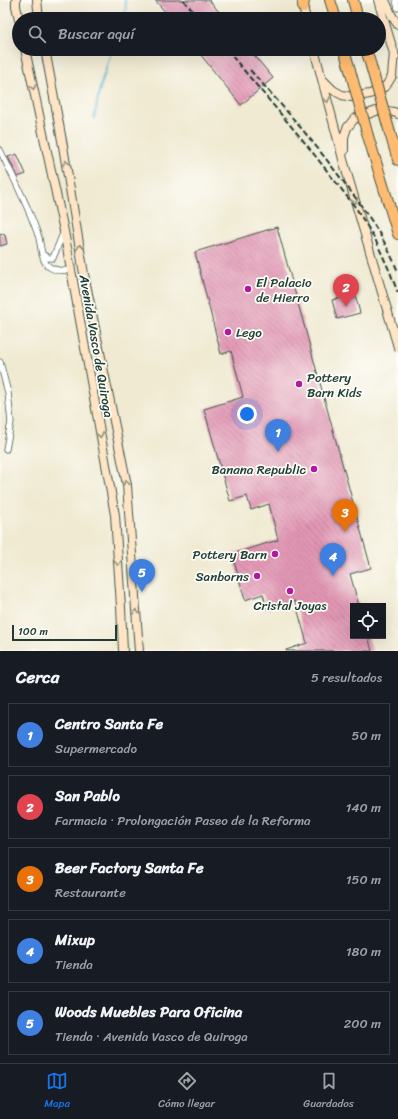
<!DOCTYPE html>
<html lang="es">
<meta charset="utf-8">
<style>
body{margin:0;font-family:Sriracha,sans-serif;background:#242831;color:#f1f3f6}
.controls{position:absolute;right:12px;bottom:12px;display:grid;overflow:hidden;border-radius:0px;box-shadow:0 4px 16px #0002}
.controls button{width:36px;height:36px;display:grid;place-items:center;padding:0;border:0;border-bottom:1px solid #363941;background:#171b24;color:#f1f3f6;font:20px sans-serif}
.scale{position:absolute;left:12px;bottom:10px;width:105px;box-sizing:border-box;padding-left:4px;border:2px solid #1f3d34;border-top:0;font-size:11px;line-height:14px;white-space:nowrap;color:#1f3d34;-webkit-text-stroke:3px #fdfcf7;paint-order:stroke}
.you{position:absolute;left:247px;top:414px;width:14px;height:14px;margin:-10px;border:3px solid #fff;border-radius:50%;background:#1a73e8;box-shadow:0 0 0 6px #1a73e833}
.badge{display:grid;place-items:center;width:26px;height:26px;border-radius:50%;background:#1a73e8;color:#fff;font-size:13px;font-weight:700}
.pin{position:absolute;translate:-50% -33px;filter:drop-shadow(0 1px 2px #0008)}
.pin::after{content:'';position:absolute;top:21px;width:14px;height:12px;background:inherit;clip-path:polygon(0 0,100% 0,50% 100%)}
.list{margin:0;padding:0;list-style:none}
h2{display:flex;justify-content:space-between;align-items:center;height:52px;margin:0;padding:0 16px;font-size:17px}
h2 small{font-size:13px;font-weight:400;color:#9ea1a6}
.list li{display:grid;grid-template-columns:26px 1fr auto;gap:12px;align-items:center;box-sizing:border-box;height:64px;margin:0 8px 8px;padding:0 8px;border:1px solid #363941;border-radius:0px}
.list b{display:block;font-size:15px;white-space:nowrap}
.list p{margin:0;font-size:13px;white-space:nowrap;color:#9ea1a6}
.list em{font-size:13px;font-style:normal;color:#9ea1a6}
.icon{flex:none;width:22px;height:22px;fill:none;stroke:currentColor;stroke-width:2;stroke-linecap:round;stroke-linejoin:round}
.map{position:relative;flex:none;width:398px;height:651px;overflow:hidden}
.search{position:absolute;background:#171b24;box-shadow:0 4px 16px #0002;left:12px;right:12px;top:12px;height:44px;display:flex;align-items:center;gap:10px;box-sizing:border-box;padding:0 14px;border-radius:22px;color:#9ea1a6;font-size:15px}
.sheet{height:412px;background:#171b24}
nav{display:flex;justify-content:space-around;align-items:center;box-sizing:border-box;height:56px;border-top:1px solid #363941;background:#171b24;font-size:11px;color:#9ea1a6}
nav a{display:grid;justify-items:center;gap:2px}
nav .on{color:#1a73e8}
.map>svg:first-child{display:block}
</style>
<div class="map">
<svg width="398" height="651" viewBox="0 0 398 651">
<defs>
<pattern id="building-back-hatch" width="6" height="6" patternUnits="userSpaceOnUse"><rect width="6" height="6" fill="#e296b4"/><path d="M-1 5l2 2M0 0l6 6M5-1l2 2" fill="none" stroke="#b77c93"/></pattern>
</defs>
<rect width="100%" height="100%" fill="#fdfcf7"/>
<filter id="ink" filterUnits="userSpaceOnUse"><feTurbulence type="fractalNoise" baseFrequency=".025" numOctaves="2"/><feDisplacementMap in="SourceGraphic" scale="8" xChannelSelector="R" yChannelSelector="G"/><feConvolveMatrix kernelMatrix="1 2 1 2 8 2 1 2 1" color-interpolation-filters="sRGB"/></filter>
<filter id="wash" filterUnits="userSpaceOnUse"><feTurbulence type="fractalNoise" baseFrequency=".012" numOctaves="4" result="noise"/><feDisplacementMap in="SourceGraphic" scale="16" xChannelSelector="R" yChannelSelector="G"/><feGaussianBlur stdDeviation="0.9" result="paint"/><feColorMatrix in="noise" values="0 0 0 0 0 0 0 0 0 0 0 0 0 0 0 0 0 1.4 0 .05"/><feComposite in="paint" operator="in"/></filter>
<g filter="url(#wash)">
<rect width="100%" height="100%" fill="#f0ead2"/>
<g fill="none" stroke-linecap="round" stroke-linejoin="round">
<path stroke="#56b2d4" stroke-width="2" d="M 123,19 L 126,8 L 125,0
M 94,119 L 100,88 L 112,49"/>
</g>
<g id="blocks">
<path fill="url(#building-back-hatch)" d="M 155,0 L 209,0 L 225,19 L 171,19 Z
M 196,49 L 249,49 L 273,78 L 241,105 Z
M 17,154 L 26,174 L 18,177 L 8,157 Z
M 277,227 L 371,568 L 350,574 L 359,606 L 353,606 L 353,636 L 368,636 L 372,651 L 286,651 L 286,650 L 307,643 L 295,601 L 267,609 L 263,594 L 245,600 L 232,554 L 278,540 L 269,504 L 251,510 L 247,496 L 230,501 L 204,409 L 243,397 L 231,351 L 221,354 L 195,252 Z
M 0,233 L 5,235 L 7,244 L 0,246 Z
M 355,294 L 360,313 L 337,319 L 332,300 Z"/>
</g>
</g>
<g filter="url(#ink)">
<use href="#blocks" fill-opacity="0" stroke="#3e574c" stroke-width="1"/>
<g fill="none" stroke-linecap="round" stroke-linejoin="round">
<defs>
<path id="street" d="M 396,0 L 398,8
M 0,150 C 14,179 29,207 39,238 C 41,246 41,259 47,265 C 53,271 63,271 71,270
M 42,254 L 48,258 L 53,258 L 64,231
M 0,362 L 8,393 L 11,422 L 6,449"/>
<path id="secondary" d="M 16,0 L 16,6 L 19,20
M 37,0 L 39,19
M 378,0 L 395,57
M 385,0 L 392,16 L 398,25
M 302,3 L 306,19
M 25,49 L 64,231 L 115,515 L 121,607 L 123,651
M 45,49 L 63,146 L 84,274 L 127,485 L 139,651
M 314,49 L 344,163 L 398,347
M 322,79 L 333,90 L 342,95 L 352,97 L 370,94 L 386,86 L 392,76 L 394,52
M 344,151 L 344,137 L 347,128 L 354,119 L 379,110 L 394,112 L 398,114"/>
<path id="highway" d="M 330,0 L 336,19
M 353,0 L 358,19
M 303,8 L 304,0
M 344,49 L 350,70
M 366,49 L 371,66
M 390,133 L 398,160
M 368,136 L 398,234"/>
</defs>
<use href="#street" stroke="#3e574c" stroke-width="7"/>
<use href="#secondary" stroke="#3e574c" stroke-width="10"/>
<use href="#highway" stroke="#3e574c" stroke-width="12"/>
<use href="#street" stroke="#fff" stroke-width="5.5"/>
<use href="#secondary" stroke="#ffe4c6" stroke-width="8"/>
<use href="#highway" stroke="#ffbb71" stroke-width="10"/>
<path stroke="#1f3d34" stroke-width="2" stroke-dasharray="6 3" stroke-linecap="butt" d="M 183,0 L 200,19
M 226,49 L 306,144 L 356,208 L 375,239 L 390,272 L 398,293
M 250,70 C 280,103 309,136 336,172 C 360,203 384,235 398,272"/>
<defs>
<path id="highway-bridge" d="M 371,66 L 390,133
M 350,70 L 368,136"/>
</defs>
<use href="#highway-bridge" stroke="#3e574c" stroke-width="12" stroke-linecap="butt"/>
<use href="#highway-bridge" stroke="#ffbb71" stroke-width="10"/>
</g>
<defs><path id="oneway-chevron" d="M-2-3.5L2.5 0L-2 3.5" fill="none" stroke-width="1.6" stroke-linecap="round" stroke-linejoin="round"/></defs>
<g stroke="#8f907d">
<use href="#oneway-chevron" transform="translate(33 87) rotate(78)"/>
<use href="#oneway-chevron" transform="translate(327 100) rotate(75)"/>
<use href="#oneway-chevron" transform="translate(66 163) rotate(-99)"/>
<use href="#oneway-chevron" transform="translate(355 201) rotate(74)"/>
<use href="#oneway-chevron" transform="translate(80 247) rotate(-99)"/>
<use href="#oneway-chevron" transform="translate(100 435) rotate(80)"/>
<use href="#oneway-chevron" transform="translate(126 483) rotate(-99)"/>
<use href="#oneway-chevron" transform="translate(118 563) rotate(86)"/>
<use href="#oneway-chevron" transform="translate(136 612) rotate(-94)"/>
</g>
</g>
<g fill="#b5179e" stroke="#fdfcf7" stroke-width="1.5">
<circle cx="248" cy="289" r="4"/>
<circle cx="228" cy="332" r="4"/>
<circle cx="299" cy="384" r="4"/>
<circle cx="314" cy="469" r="4"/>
<circle cx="275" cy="554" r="4"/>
<circle cx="257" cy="576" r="4"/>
<circle cx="290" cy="591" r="4"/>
</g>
<g text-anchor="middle" stroke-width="3.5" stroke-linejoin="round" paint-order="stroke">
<g font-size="13" fill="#1f3d34" stroke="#fdfcf7" text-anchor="start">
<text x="256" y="287">El Palacio<tspan x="256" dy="15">de Hierro</tspan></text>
<text x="236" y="337">Lego</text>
<text x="307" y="382">Pottery<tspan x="307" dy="15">Barn Kids</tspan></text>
<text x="306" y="474" text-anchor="end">Banana Republic</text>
<text x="267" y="559" text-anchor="end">Pottery Barn</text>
<text x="249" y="581" text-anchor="end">Sanborns</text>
<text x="290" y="610" text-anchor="middle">Cristal Joyas</text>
</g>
<g font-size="13" fill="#1f3d34" stroke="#fdfcf7">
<text transform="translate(97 346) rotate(80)" y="5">Avenida Vasco de Quiroga</text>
</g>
</g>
</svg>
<div class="controls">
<button><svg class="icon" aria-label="locate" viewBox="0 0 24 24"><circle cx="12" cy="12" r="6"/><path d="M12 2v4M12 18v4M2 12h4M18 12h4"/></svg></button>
</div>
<div class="scale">100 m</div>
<div class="you"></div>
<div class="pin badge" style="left:278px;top:452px;background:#3f7fe0">1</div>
<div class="pin badge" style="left:346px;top:307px;background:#e0444e">2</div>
<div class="pin badge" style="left:345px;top:532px;background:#e8710a">3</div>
<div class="pin badge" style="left:333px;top:576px;background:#3f7fe0">4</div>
<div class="pin badge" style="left:142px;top:592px;background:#3f7fe0">5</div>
<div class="search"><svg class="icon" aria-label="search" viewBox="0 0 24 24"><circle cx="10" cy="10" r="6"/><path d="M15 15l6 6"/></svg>Buscar aquí</div>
</div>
<section class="sheet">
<h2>Cerca<small>5 resultados</small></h2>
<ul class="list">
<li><span class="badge" style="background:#3f7fe0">1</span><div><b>Centro Santa Fe</b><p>Supermercado</p></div><em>50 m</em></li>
<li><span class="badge" style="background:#e0444e">2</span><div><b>San Pablo</b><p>Farmacia · Prolongación Paseo de la Reforma</p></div><em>140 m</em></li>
<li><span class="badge" style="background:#e8710a">3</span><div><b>Beer Factory Santa Fe</b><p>Restaurante</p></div><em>150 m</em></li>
<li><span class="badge" style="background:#3f7fe0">4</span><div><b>Mixup</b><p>Tienda</p></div><em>180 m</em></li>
<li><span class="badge" style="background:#3f7fe0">5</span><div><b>Woods Muebles Para Oficina</b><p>Tienda · Avenida Vasco de Quiroga</p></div><em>200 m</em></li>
</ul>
</section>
<nav>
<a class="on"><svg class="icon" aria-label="map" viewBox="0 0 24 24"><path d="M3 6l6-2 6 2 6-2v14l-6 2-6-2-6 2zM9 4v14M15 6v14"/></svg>Mapa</a>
<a><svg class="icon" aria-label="directions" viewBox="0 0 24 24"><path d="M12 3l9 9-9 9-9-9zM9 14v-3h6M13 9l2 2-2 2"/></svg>Cómo llegar</a>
<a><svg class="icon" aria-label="saved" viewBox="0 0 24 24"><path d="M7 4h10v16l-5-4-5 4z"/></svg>Guardados</a>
</nav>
